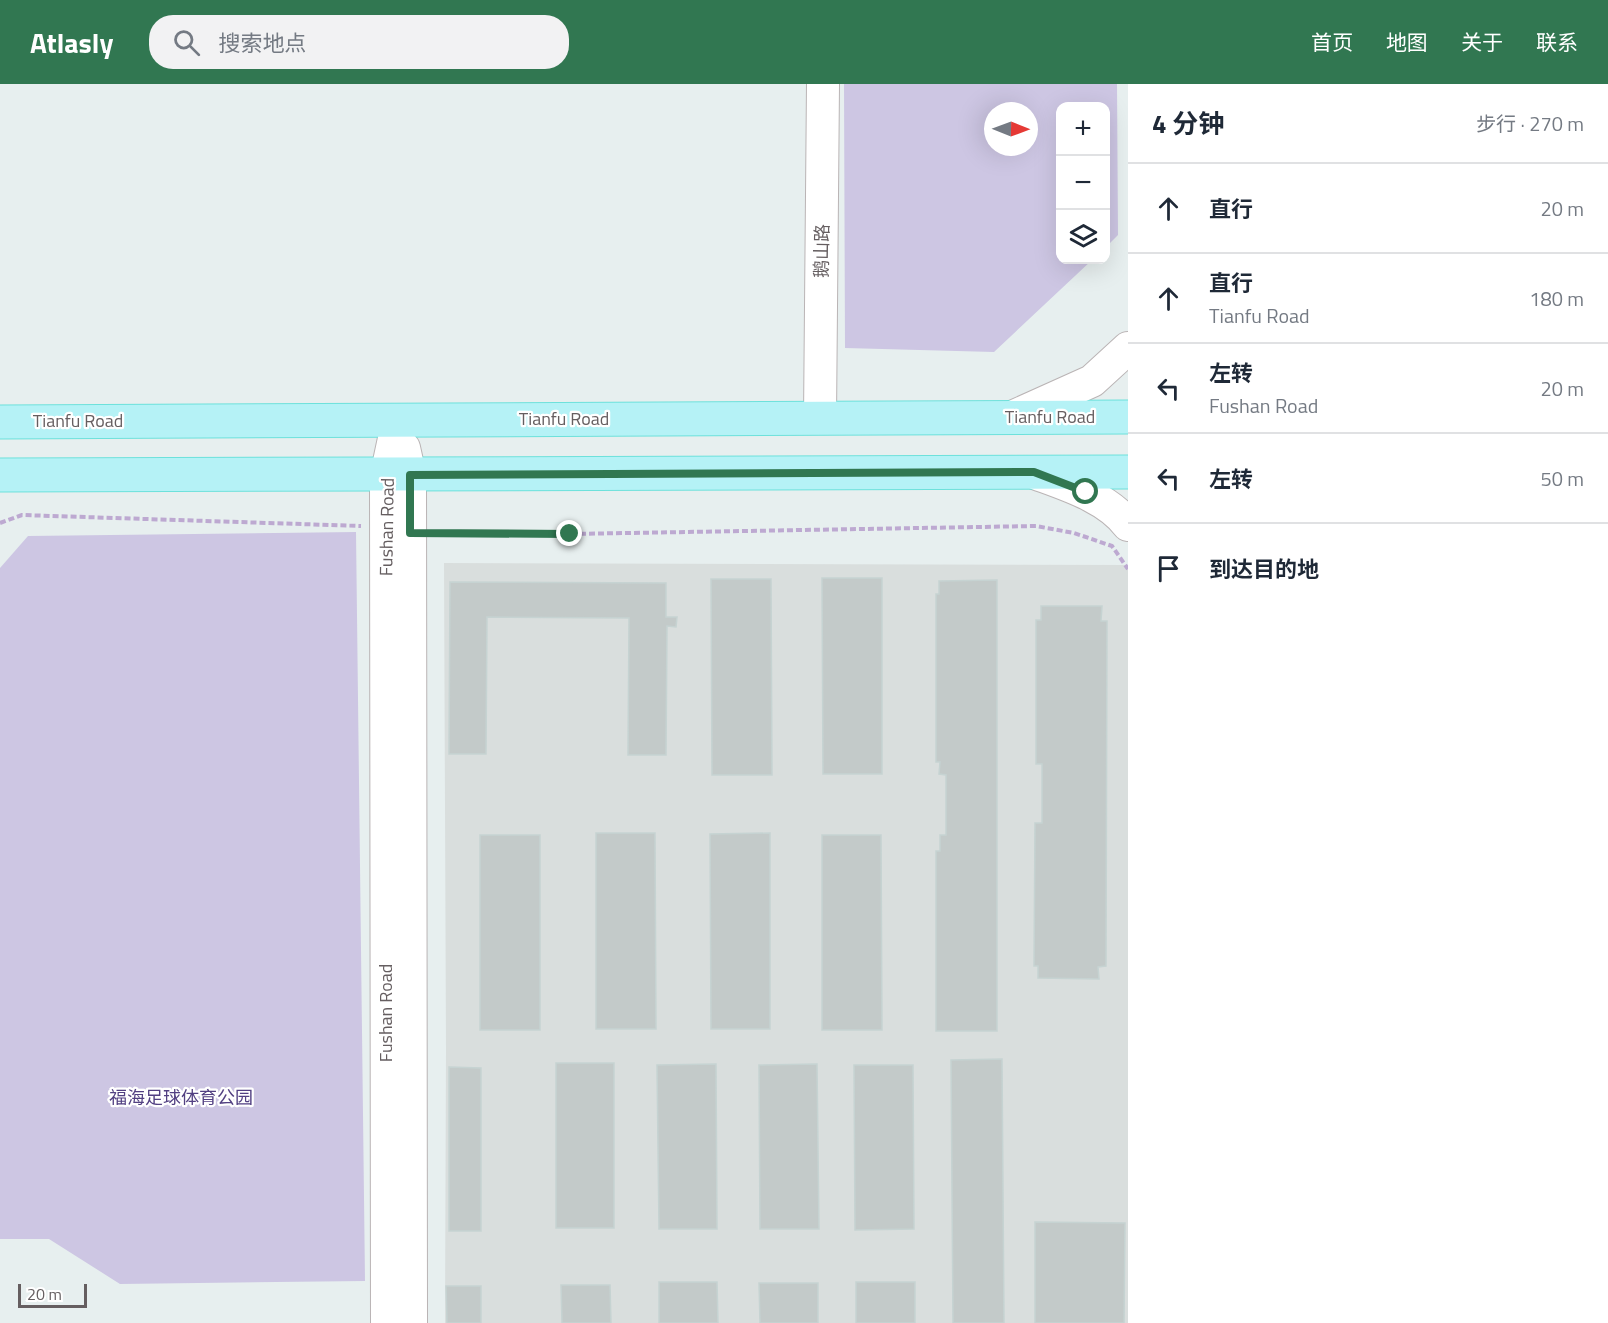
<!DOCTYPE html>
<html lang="zh">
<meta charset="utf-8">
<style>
body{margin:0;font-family:"Titillium Web","Noto Sans SC",sans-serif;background:#f2f2f3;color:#1f2937}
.controls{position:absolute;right:18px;top:18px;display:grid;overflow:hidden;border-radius:12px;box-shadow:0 6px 24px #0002}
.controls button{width:54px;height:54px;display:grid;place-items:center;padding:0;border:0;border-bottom:2px solid #e0e1e3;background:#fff;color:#1f2937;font:30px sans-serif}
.compass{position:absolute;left:984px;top:18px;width:54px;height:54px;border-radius:50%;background:#fff;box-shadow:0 6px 24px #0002;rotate:91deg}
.scale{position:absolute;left:18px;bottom:15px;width:69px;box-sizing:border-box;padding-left:6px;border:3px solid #655e60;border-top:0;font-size:16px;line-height:21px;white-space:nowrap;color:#655e60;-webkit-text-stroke:4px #fff;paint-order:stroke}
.stop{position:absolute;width:18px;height:18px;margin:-14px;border:4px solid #317751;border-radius:50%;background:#fff}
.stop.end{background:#317751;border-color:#fff;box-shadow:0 2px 6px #0008}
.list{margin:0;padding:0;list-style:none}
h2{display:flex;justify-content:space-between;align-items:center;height:78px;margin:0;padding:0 24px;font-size:26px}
h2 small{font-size:20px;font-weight:400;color:#747a83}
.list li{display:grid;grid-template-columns:39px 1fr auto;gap:18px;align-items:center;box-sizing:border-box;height:90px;padding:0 24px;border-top:2px solid #e0e1e3}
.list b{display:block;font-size:22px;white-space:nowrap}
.list p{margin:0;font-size:20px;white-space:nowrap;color:#747a83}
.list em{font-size:20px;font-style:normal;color:#747a83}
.icon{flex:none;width:33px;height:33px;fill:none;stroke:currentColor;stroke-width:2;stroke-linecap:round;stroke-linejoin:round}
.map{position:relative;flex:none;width:1128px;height:1239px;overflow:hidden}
header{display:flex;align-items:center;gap:36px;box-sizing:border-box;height:84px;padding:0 30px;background:#317751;color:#fff}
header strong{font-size:28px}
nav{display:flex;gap:33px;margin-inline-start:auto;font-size:21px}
.search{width:420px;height:54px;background:#f2f2f3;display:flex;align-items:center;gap:15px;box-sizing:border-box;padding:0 21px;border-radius:24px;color:#747a83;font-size:22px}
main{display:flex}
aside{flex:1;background:#fff}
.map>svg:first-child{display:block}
</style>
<header>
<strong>Atlasly</strong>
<div class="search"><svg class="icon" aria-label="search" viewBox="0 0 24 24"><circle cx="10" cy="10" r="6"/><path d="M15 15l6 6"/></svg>搜索地点</div>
<nav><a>首页</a><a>地图</a><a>关于</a><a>联系</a></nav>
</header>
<main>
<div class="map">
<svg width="1128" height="1239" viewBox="0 0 1128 1239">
<rect width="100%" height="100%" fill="#e7efef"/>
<path fill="#d9dedd" d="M 444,479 L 1128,481 L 1128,1239 L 445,1239 L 446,965 Z"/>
<path fill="#cdc6e3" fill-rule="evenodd" d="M 844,0 L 1117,0 L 1118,151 L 1106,163 L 1106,22 L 1060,22 L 1060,176 L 1092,176 L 994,268 L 845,264 ZM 993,27 L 1029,27 L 1029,63 L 993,63 Z
M 356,448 L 365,1197 L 120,1200 L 49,1155 L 0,1155 L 0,484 L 28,452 Z"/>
<path fill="#c3cac9" stroke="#c6d3d2" stroke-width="1.5" d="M 822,494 L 882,494 L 882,690 L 823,690 Z
M 711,495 L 771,495 L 772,691 L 712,691 Z
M 997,496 L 997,947 L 936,947 L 936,767 L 940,767 L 940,751 L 946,751 L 946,691 L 939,690 L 940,678 L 936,678 L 936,510 L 939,510 L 939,497 Z
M 450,498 L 666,499 L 666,533 L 677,533 L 676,543 L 667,542 L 666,671 L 628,671 L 629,534 L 487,533 L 486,670 L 449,670 Z
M 1041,522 L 1102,522 L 1101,537 L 1107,537 L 1106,882 L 1098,883 L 1099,895 L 1038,894 L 1038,882 L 1034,882 L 1035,739 L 1042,739 L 1042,680 L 1036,680 L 1036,536 L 1041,536 Z
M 596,749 L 655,749 L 656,945 L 596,945 Z
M 770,749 L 770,945 L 711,945 L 710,750 Z
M 480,751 L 540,751 L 540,946 L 480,946 Z
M 822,751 L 881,751 L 882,946 L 822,946 Z
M 1002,975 L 1004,1239 L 953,1239 L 951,976 Z
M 556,979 L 614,979 L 614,1144 L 556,1144 Z
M 716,980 L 717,1145 L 659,1145 L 657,981 Z
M 817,980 L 819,1145 L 760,1145 L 759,981 Z
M 854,981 L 913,981 L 914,1145 L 855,1146 Z
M 449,983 L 481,984 L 481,1147 L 449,1147 Z
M 1035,1138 L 1125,1139 L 1124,1239 L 1035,1239 Z
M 659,1198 L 717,1198 L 718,1239 L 659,1239 Z
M 856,1198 L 915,1198 L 915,1239 L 856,1239 Z
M 759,1199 L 818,1199 L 818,1239 L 760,1239 Z
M 561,1201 L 610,1201 L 611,1239 L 562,1239 Z
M 446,1202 L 481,1202 L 481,1239 L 447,1239 Z"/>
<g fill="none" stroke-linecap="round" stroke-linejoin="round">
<defs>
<path id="tertiary" d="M 1012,333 L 1092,297 L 1128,264
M 820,334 L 823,0
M 404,364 L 410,391 L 411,1239
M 1037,390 C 1067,401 1108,414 1128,441
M 387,1239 L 386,392 L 398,336"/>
<path id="primary" d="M 0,338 L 1128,333
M 0,391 L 1128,388"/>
</defs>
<use href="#tertiary" stroke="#bab4b5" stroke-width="34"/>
<use href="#primary" stroke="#6de1db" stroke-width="35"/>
<path stroke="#bda9d1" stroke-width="4" stroke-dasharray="6 3" stroke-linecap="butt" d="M 0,439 L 22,431 L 361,442
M 436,449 L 570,450 L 1036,442 L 1074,449 L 1112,462 L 1128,485"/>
<use href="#tertiary" stroke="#fff" stroke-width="32"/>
<use href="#primary" stroke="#b5f2f6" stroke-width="33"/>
</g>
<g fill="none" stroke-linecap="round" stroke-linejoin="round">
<path stroke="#317751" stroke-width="8" d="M 570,450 L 410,449 L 410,391 L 1034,388 L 1086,408"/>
</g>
<g text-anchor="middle" stroke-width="4.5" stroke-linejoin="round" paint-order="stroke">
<g font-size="18" fill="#655e60" stroke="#fff">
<text transform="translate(822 167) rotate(-89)" y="6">鹅山路</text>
<text x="1050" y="339">Tianfu Road</text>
<text x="564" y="341">Tianfu Road</text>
<text x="78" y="343">Tianfu Road</text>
<text transform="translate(387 443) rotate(-89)" y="6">Fushan Road</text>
<text transform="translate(386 929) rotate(-90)" y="6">Fushan Road</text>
</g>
<g font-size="18" fill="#524082" stroke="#fff">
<text x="181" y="1020">福海足球体育公园</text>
</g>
</g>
</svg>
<div class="controls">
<button>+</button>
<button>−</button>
<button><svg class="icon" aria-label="layers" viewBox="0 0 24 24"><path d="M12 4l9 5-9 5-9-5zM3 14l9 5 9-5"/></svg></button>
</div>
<svg class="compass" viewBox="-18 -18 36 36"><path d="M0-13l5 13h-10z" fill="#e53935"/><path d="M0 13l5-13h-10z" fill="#747a83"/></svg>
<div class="scale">20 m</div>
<div class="stop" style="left:1086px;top:408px"></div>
<div class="stop end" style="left:570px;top:450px"></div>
</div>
<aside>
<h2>4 分钟<small>步行 · 270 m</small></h2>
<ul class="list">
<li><svg class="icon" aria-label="ahead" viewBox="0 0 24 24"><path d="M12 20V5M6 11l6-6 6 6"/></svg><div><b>直行</b></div><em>20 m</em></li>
<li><svg class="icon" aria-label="ahead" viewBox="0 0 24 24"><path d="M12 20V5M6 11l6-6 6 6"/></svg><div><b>直行</b><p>Tianfu Road</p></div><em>180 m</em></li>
<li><svg class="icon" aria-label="left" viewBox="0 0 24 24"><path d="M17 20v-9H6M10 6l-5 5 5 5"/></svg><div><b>左转</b><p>Fushan Road</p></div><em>20 m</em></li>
<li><svg class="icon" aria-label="left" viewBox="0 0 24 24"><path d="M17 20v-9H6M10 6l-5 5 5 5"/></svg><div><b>左转</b></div><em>50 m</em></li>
<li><svg class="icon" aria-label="arrive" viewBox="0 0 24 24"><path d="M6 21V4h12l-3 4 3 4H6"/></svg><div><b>到达目的地</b></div></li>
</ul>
</aside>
</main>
